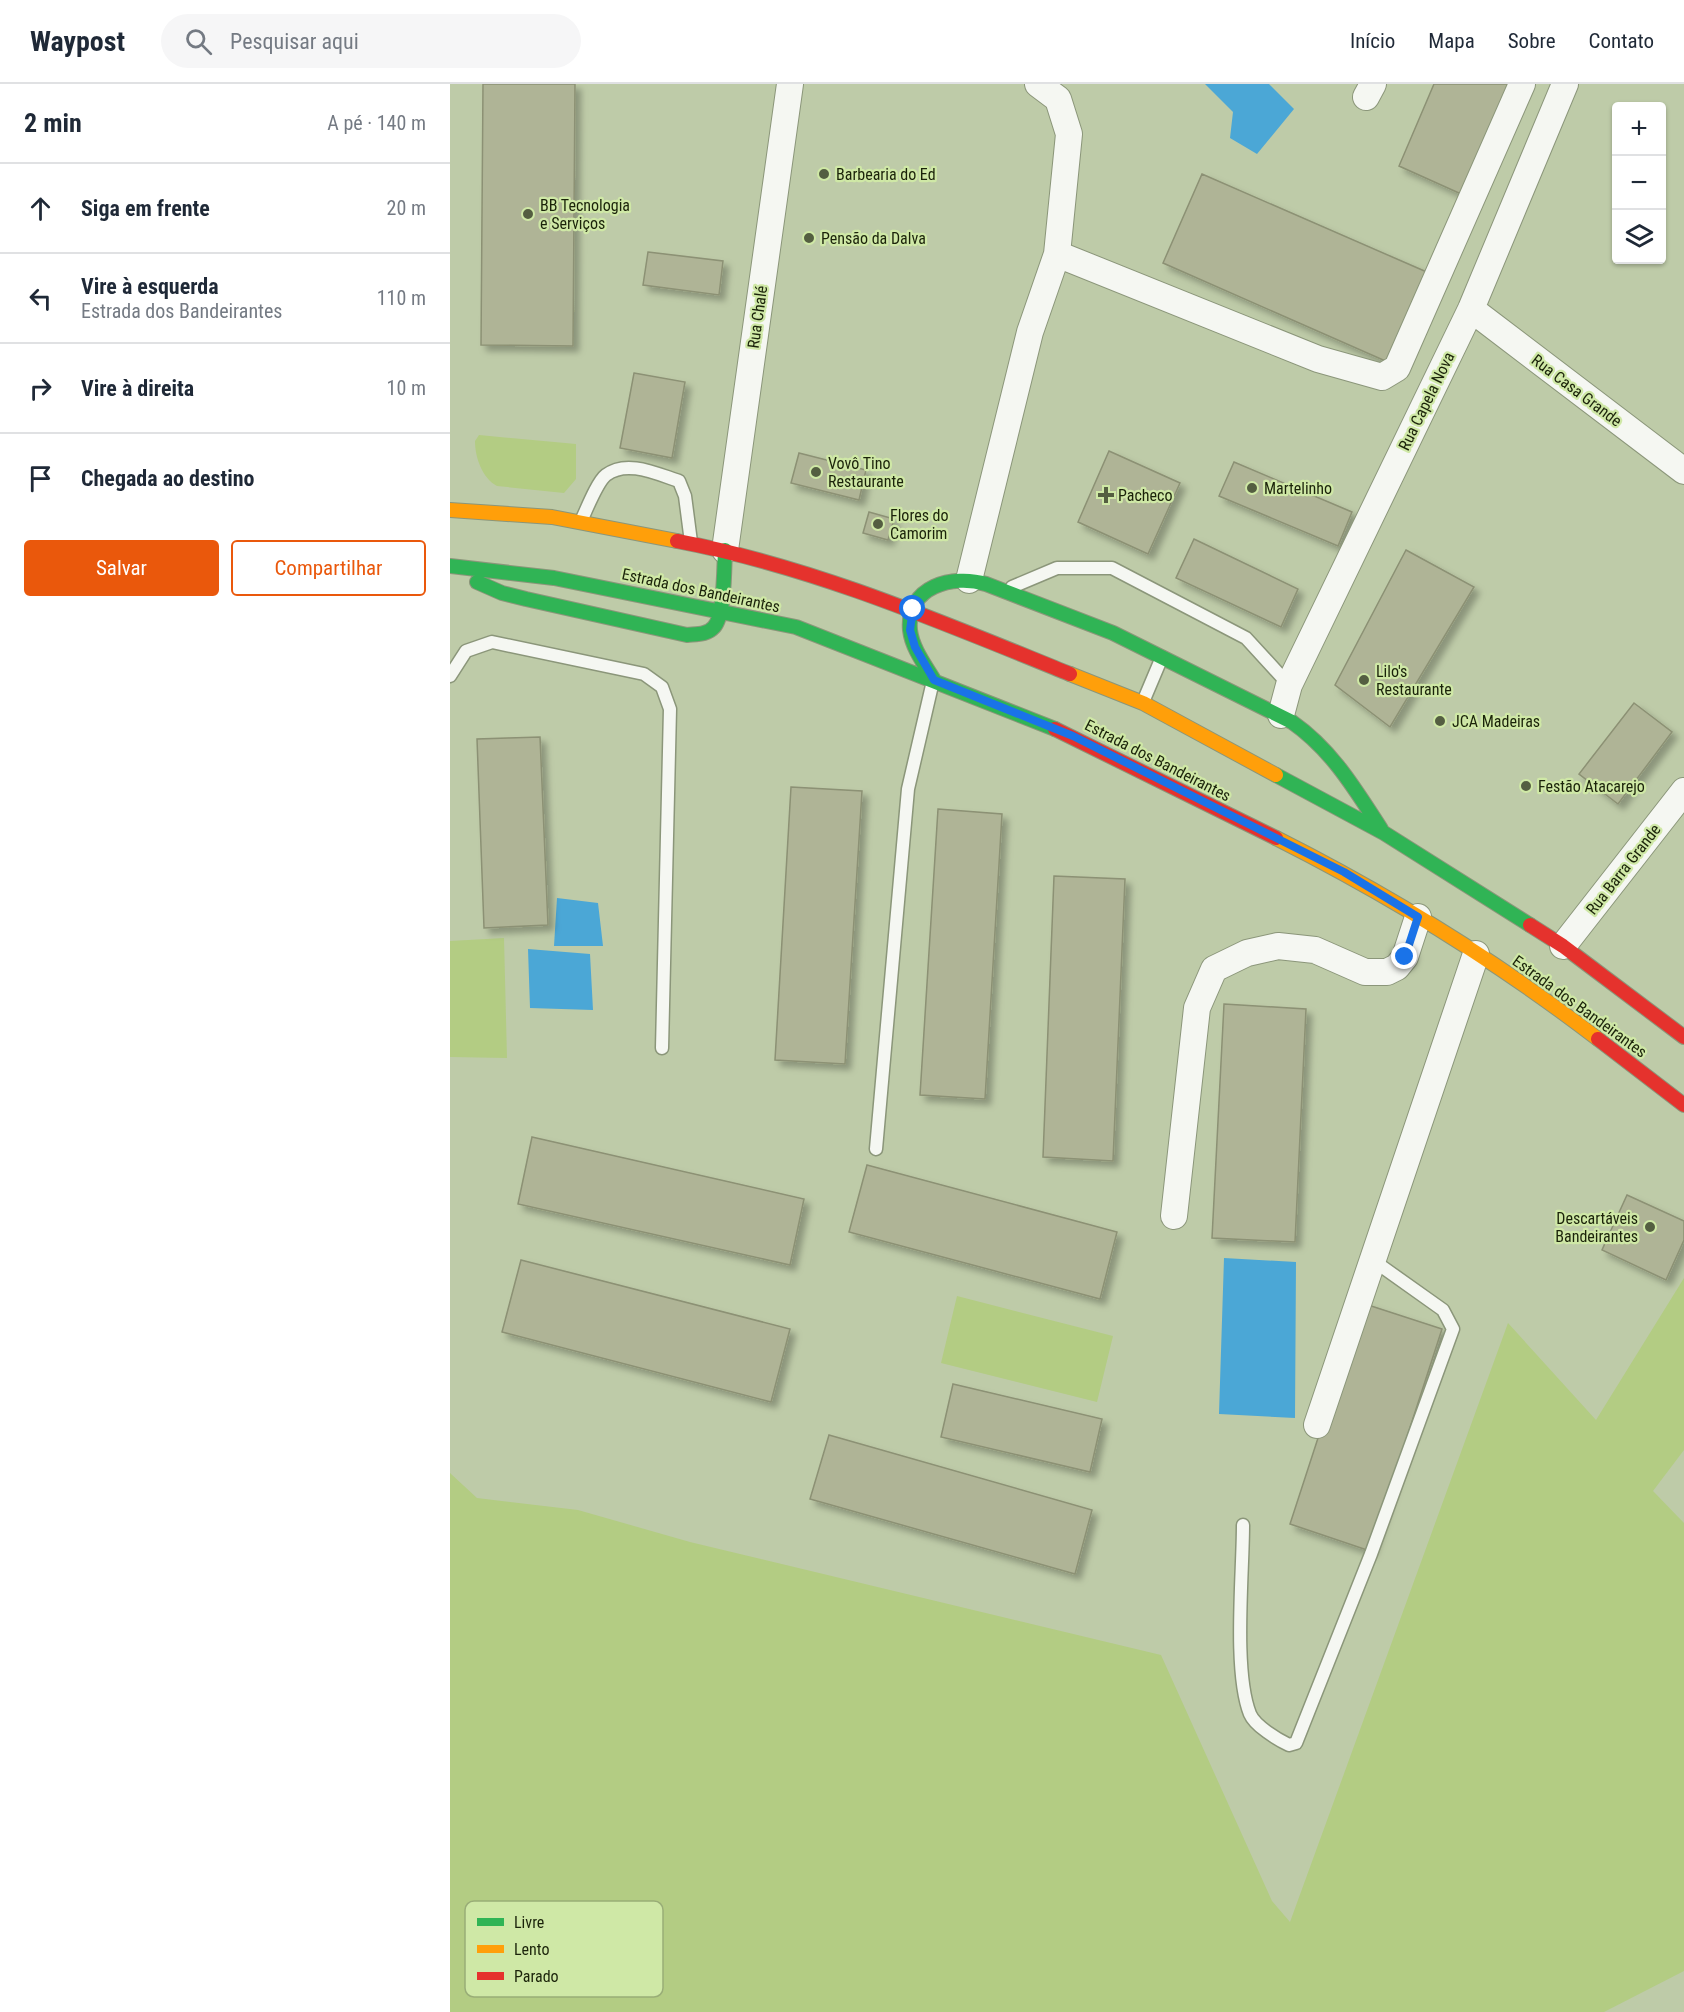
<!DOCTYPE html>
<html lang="pt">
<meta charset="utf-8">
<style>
body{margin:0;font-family:"Roboto Condensed",sans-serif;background:#f6f6f7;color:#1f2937}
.controls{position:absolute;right:18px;top:18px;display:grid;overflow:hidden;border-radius:6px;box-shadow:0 2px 4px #0004}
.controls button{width:54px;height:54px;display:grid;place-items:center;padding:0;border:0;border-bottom:2px solid #e0e1e3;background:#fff;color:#1f2937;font:30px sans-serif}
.stop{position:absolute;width:18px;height:18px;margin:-14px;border:4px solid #1a73e8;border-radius:50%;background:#fff}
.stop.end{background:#1a73e8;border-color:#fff;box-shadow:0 2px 6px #0008}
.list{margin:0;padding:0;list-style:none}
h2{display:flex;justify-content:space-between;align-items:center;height:78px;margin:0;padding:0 24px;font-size:26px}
h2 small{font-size:20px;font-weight:400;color:#747a83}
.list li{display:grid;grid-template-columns:39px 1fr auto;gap:18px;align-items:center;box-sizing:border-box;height:90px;padding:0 24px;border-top:2px solid #e0e1e3}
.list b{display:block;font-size:22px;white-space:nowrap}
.list p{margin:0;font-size:20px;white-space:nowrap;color:#747a83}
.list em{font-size:20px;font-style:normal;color:#747a83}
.actions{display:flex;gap:12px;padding:18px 24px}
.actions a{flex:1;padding:14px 0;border:2px solid #ea580c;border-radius:6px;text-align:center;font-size:21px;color:#ea580c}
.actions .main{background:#ea580c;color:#fff}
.icon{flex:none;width:33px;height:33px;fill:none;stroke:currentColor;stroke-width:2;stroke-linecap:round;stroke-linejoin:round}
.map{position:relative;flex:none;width:1234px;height:1928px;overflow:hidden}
header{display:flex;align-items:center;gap:36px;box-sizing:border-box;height:84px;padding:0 30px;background:#fff;border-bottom:2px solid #e0e1e3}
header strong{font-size:28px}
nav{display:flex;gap:33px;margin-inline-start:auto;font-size:21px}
.search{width:420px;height:54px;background:#f6f6f7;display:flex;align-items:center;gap:15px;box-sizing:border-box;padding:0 21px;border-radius:33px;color:#747a83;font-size:22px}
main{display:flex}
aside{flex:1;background:#fff}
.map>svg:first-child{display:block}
</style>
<header>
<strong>Waypost</strong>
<div class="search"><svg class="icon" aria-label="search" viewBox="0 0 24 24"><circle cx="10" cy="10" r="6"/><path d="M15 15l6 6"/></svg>Pesquisar aqui</div>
<nav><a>Início</a><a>Mapa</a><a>Sobre</a><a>Contato</a></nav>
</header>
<main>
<aside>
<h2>2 min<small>A pé · 140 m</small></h2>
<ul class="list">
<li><svg class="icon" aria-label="ahead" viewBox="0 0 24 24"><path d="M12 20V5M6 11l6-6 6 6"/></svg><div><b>Siga em frente</b></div><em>20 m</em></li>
<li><svg class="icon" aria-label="left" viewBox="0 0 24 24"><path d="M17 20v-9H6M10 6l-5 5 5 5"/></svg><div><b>Vire à esquerda</b><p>Estrada dos Bandeirantes</p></div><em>110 m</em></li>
<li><svg class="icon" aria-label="right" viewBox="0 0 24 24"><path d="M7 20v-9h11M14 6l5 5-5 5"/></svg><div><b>Vire à direita</b></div><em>10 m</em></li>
<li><svg class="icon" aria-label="arrive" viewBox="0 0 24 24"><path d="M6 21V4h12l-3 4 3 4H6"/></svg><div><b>Chegada ao destino</b></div></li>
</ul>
<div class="actions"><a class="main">Salvar</a><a>Compartilhar</a></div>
</aside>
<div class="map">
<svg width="1234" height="1928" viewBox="0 0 1234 1928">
<defs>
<filter id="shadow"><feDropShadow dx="5.5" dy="5.5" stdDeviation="3" flood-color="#0004"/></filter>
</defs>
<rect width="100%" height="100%" fill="#becba8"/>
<path fill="#b3cc83" d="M 29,351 L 126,360 L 126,395 L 114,409 L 47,402 C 32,394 25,373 25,357 Z
M 54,854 L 57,974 L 0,973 L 0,857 Z
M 1234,1194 L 1234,1366 L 1203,1407 L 1234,1439 L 1234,1887 L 1154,1928 L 0,1928 L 0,1389 L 27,1414 L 128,1426 L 240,1458 L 711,1571 L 822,1817 L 840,1838 L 1058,1239 L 1146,1336 Z
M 507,1212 L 663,1252 L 647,1318 L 491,1279 Z"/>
<path fill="#4ba7d6" d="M 755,0 L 819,0 L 844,25 L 807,70 L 780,54 L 783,28 Z
M 107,814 L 148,819 L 153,862 L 104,862 Z
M 78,865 L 140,870 L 143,926 L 80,924 Z
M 774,1174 L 846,1178 L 845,1334 L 769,1330 Z"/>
<path fill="#afb496" stroke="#8c9174" stroke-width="1.5" filter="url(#shadow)" d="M 33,0 L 125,0 L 123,262 L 31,261 Z
M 984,0 L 1069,0 L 1020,114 L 949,82 Z
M 752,90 L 979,189 L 940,279 L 713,179 Z
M 198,168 L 273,177 L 269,211 L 193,201 Z
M 184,289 L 235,298 L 222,374 L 170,364 Z
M 659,367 L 730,399 L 698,470 L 628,438 Z
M 349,369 L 416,386 L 409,416 L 341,399 Z
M 784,378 L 902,428 L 888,462 L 769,412 Z
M 419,428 L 444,435 L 438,456 L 413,449 Z
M 744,455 L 848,505 L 831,543 L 726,494 Z
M 956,466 L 1024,503 L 940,643 L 885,601 Z
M 1184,619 L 1222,648 L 1168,720 L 1129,690 Z
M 90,653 L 98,841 L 34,844 L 27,655 Z
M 341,703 L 412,707 L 395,980 L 325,976 Z
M 488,725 L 552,730 L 535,1015 L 470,1011 Z
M 604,792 L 675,795 L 663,1077 L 593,1073 Z
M 774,920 L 856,925 L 845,1158 L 762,1154 Z
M 82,1053 L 354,1115 L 340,1181 L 68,1120 Z
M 417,1081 L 667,1148 L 650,1215 L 399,1148 Z
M 1177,1111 L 1234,1137 L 1234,1156 L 1216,1196 L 1152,1166 Z
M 71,1176 L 340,1245 L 321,1318 L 52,1248 Z
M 912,1219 L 992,1245 L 920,1467 L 840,1440 Z
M 503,1300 L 652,1335 L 640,1388 L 491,1353 Z
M 379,1351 L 642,1426 L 625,1490 L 360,1415 Z"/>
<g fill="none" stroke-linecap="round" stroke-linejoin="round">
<defs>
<path id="lane" d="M 131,437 C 136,427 147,398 156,391 C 177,375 207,390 229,397 L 235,412 L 241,458
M 562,503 L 607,484 L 662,484 L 796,554 L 839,601
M 0,592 L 16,567 L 42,558 L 194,590 L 212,603 L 220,625 L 212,964
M 693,618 L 712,573
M 426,1065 L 458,705 L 483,597
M 793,1441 C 793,1490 783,1587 800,1630 C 805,1642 827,1655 839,1661 L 846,1659 L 921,1470 L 1003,1245 L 993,1226 L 924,1177"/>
<path id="street" d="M 588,0 L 608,15 L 619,50 L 607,170
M 916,13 L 923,0
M 1021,225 L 1234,387
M 275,466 L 340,0
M 519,496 L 580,248 L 607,170 L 868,275 L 932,293 L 947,284 L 1072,0
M 831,631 L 839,601 L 1021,225 L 1115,0
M 1113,862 L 1234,707
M 724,1132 L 747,924 L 764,885 L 797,869 L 828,862 L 865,866 L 915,888 L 937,888 L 947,883 L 955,873 L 968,833
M 867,1341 L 1026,870"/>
<path id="fast" d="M 0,482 L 104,494 L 346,543 L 605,645
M 27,498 L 52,509 L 76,515 L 237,551 C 247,550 257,551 264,543 C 275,531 274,483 275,466
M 484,596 C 475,581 462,564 460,546 C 456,502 503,490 536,500 L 663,549 L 842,638 C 882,666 905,705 931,745
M 826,691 L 934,749 L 1080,841"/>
<path id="slow" d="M 0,426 L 102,433 L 227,457
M 620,590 L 693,619 L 826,691
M 826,754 C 939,811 1048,878 1148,955"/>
<path id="jam" d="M 227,457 C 364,483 491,538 620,590
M 605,645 L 826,754
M 1080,841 L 1113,862 L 1234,953
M 1148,955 L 1234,1021"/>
</defs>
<use href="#lane" stroke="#8b967a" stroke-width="15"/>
<use href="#street" stroke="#8b967a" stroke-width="28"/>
<use href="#fast" stroke="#8b967a" stroke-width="16"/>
<use href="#slow" stroke="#8b967a" stroke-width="16"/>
<use href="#jam" stroke="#8b967a" stroke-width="16"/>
<use href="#lane" stroke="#f5f7f2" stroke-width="12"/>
<use href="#street" stroke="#f5f7f2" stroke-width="26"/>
<use href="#fast" stroke="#30b455" stroke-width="14"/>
<use href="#slow" stroke="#ff9f0a" stroke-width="14"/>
<use href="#jam" stroke="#e5322d" stroke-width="14"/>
</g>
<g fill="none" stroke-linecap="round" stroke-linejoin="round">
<path stroke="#1a73e8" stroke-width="8" d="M 463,525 L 460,546 L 465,563 L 484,596 L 623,652 L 894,788 L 968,833 L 955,873"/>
</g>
<g fill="#545e41" stroke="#cfe8a6" stroke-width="2">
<circle cx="374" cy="90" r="6"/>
<circle cx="78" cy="130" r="6"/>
<circle cx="359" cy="154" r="6"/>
<circle cx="366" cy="388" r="6"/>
<circle cx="802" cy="404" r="6"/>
<path d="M653 402h6v6h6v6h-6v6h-6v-6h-6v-6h6z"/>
<circle cx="428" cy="440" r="6"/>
<circle cx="914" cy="596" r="6"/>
<circle cx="990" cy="637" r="6"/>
<circle cx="1076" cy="702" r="6"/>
<circle cx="1200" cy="1143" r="6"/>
</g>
<g text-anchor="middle" stroke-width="4.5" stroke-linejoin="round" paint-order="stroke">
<g font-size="16" fill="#1b230a" stroke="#cfe8a6" text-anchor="start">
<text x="386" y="96">Barbearia do Ed</text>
<text x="90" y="127">BB Tecnologia<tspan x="90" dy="18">e Serviços</tspan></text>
<text x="371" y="160">Pensão da Dalva</text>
<text x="378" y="385">Vovô Tino<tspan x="378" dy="18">Restaurante</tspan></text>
<text x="814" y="410">Martelinho</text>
<text x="668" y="417">Pacheco</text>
<text x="440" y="437">Flores do<tspan x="440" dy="18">Camorim</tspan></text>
<text x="926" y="593">Lilo's<tspan x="926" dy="18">Restaurante</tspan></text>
<text x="1002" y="643">JCA Madeiras</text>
<text x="1088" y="708">Festão Atacarejo</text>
<text x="1188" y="1140" text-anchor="end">Descartáveis<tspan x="1188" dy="18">Bandeirantes</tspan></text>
</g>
<g font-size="16" fill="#1b230a" stroke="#cfe8a6">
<text transform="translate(307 233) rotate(-82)" y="6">Rua Chalé</text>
<text transform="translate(1127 306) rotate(37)" y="6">Rua Casa Grande</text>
<text transform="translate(976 317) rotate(-64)" y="6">Rua Capela Nova</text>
<text transform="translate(251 506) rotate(12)" y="6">Estrada dos Bandeirantes</text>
<text transform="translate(708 676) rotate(27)" y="6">Estrada dos Bandeirantes</text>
<text transform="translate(1173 785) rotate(-52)" y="6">Rua Barra Grande</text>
<text transform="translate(1130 922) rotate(36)" y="6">Estrada dos Bandeirantes</text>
</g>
</g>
<rect x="15" y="1817" width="198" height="96" rx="9" fill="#cfe8a6" stroke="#99ad77" stroke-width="1.5"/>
<rect x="27" y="1834" width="27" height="8" fill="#30b455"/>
<rect x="27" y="1861" width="27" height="8" fill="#ff9f0a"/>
<rect x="27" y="1888" width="27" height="8" fill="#e5322d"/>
<g font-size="16" fill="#1b230a">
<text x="64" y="1844">Livre</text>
<text x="64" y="1871">Lento</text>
<text x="64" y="1898">Parado</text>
</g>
</svg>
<div class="controls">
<button>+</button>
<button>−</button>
<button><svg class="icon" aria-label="layers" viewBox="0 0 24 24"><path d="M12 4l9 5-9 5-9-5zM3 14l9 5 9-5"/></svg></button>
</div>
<div class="stop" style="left:463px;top:525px"></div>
<div class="stop end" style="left:955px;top:873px"></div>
</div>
</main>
